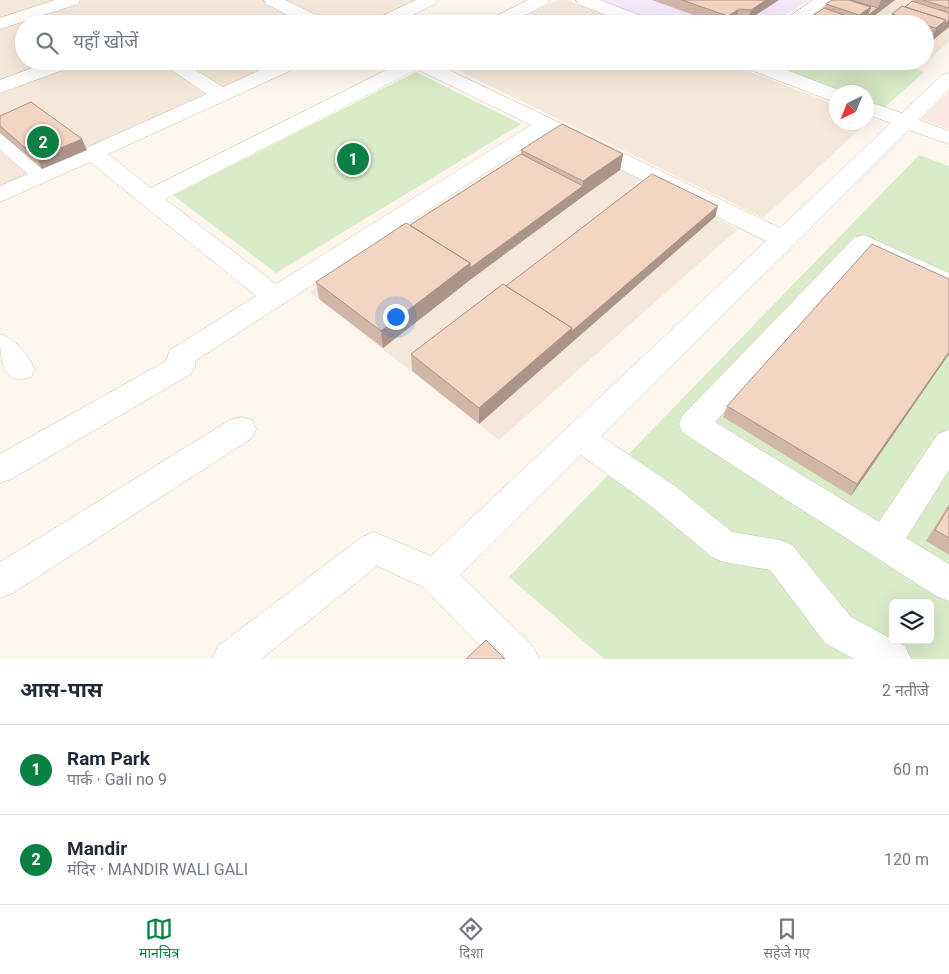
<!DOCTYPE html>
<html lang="hi">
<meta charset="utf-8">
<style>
body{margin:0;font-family:Roboto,"Noto Sans Devanagari",sans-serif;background:#f2f2f3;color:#1f2937}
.controls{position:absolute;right:15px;bottom:15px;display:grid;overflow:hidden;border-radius:8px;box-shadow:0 5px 20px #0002}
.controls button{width:45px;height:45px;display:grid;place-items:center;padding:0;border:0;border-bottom:1px solid #e0e1e3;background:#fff;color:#1f2937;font:25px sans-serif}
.compass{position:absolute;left:829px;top:85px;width:45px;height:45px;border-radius:50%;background:#fff;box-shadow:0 5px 20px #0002;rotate:223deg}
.you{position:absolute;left:395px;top:316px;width:18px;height:18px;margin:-12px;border:4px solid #fff;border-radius:50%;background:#1a73e8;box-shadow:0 0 0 8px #1a73e833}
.badge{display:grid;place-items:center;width:32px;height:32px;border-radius:50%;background:#0b8043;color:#fff;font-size:16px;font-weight:700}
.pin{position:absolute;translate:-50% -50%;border:2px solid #fff;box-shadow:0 1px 5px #0006}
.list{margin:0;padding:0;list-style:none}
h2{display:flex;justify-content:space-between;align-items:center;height:65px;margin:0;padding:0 20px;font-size:21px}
h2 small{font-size:16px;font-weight:400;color:#747a83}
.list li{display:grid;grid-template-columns:32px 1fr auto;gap:15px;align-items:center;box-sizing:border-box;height:90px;padding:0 20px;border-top:1px solid #e0e1e3}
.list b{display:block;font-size:19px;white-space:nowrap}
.list p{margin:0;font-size:16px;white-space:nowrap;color:#747a83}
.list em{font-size:16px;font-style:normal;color:#747a83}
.icon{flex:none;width:28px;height:28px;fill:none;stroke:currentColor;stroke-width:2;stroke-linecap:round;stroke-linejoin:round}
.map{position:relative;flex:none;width:949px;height:659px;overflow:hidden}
.search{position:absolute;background:#fff;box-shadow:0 5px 20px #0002;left:15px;right:15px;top:15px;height:55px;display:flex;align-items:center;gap:12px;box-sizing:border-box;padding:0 18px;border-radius:28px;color:#747a83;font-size:19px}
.sheet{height:245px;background:#fff}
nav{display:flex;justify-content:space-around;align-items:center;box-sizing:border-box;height:70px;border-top:1px solid #e0e1e3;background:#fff;font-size:14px;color:#747a83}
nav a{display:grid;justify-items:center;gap:2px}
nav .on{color:#0b8043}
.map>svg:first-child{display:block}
</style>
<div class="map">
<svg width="949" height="659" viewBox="0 0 949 659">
<rect width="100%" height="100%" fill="#fdf6ec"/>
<path fill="#f5e8da" d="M 0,0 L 429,0 L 380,24 L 24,24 L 24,61 L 296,61 L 0,195 Z
M 558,0 L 566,0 L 627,24 L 509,24 Z
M 839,0 L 949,0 L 949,42 L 920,67 L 904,61 L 925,61 L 925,24 L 804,24 Z
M 439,61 L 723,61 L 836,105 L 836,122 L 866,122 L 867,117 L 871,119 L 763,218 Z
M 552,135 L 738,229 L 499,440 L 310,292 L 436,207 Z"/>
<path fill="#fde8e0" d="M 949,92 L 949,129 L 921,119 Z"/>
<path fill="#f3e8fa" d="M 595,0 L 808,0 L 772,24 L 658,24 Z"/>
<path fill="#d8ecc9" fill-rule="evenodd" d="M 758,61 L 894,61 L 924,72 L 884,108 L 867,102 L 866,92 L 841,92 Z
M 416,72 L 521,124 L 276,273 L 173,195 Z
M 919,155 L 949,166 L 949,659 L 604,659 L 509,577 ZM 893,603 L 930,603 L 930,640 L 893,640 Z"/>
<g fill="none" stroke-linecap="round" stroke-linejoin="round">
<defs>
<path id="minor" d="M 55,0 L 80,0 L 78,4 L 0,29 L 0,18 Z
M 264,0 L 285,0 L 326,20 L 329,24 L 306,24 L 266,4 Z
M 416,0 L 437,0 L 435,4 L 394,24 L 371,24 L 374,20 Z
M 528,0 L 549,0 L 547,4 L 508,24 L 485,24 L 488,20 Z
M 576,0 L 599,0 L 652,20 L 655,24 L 630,24 L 578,4 Z
M 813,0 L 832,0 L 800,24 L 779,24 Z
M 51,61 L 78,61 L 76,65 L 0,93 L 0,80 Z
M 158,61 L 181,61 L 223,87 L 280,61 L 305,61 L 303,65 L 108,154 L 151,188 L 404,61 L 430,61 L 780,228 L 891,123 L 866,114 L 866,101 L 902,113 L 942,75 L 949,73 L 949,90 L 919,120 L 949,131 L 949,144 L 909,130 L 601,436 L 675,486 L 732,532 L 780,540 L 792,545 L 851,617 L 905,646 L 911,659 L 854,659 L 825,643 L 770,570 L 724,562 L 712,557 L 651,506 L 581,455 L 460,575 L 533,646 L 539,659 L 493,659 L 423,587 L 377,566 L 261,659 L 212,659 L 218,646 L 362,537 L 374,532 L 431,556 L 766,241 L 547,133 L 195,361 L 195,366 L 191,374 L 11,479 L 0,483 L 0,454 L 166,361 L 170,350 L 256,296 L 90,162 L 0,202 L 0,186 L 28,174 L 0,150 L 0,133 L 8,134 L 46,166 L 207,94 ZM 417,69 L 531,125 L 276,284 L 165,199 Z
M 736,61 L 763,61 L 844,92 L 836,92 L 836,102 L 829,100 L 738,65 Z
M 864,235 L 949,273 L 949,292 L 867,254 L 715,422 L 879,522 L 938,434 L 949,430 L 949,470 L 906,538 L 949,564 L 949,601 L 936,596 L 683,433 L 679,424 L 683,415 L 855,237 Z
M 0,334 C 15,338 28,355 35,369 L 31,377 C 0,387 0,356 0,334 Z
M 241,417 L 252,420 L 256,429 L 252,438 L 13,593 L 0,598 L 0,562 L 230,420 Z"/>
</defs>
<use href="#minor" stroke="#d1beb0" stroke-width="1"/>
<use href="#minor" fill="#fff" fill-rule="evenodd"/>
</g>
<path fill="#d1b7a8" d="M 652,0 L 779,0 L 748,20 L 736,20 L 730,24 L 718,24 Z
M 832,0 L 895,0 L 863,24 L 809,24 L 811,17 L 824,8 L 826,4 Z
M 913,0 L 949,0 L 949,27 L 925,47 L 925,24 L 883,24 L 891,18 L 892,14 L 905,7 L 912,1 Z
M 0,116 L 87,150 L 42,169 L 0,133 Z
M 521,150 L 623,154 L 620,170 L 582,197 L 470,280 L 383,348 L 319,299 L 316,282 L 410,225 L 521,154 Z
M 718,206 L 715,217 L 479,424 L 412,371 L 411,354 L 506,286 Z
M 949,279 L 949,354 L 851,496 L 723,417 L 727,406 Z
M 949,504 L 949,555 L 926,541 Z"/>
<path fill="#aa9588" d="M 766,0 L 779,0 L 748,20 L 751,10 Z
M 881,0 L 895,0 L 863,24 L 852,24 L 858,20 L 859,15 L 871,7 L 878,8 Z
M 739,9 L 736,20 L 730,24 L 726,24 L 728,16 Z
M 946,20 L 940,34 L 925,47 L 925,40 L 935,32 L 936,28 Z
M 949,20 L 949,27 L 940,34 L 945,24 Z
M 82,139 L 87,150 L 42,169 L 37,158 Z
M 623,154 L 620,170 L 582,197 L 470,280 L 470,268 L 583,186 L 583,181 Z
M 718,206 L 715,217 L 479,424 L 479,408 L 572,328 Z
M 470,263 L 470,280 L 383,348 L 381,331 Z
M 949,352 L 949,354 L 851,496 L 857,484 Z"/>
<path fill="#f3d5c3" stroke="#aa9588" d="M 682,0 L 766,0 L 751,10 L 739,9 L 728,16 Z
M 832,0 L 849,0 L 871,7 L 859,15 L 826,4 Z
M 849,0 L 852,0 L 878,8 L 867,16 L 871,7 Z
M 923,0 L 949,0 L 949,8 Z
M 912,1 L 949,13 L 949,20 L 945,24 L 946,20 L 905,7 Z
M 902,6 L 946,20 L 936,28 L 925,25 L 925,24 L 923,24 L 892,14 Z
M 824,8 L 858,20 L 852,24 L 830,24 L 811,17 Z
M 891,18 L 908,24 L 883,24 Z
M 925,29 L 935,32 L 925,40 Z
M 31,102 L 82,139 L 37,158 L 0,126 L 0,116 Z
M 562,124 L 623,154 L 583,181 L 521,150 Z
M 521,154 L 583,186 L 470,268 L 470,263 L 410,225 Z
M 652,174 L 718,206 L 571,332 L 572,328 L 506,286 Z
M 406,223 L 470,263 L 381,331 L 316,282 Z
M 872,244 L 949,279 L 949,352 L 857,484 L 727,406 Z
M 503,284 L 572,328 L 479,408 L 411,354 Z
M 949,507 L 949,538 L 935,530 Z
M 486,640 L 505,659 L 466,659 Z"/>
</svg>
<div class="controls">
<button><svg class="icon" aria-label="layers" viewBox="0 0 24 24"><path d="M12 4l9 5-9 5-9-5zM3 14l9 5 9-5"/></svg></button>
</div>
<svg class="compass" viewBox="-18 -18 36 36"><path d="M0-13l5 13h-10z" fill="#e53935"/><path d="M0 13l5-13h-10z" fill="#747a83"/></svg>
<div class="you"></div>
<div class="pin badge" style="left:353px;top:159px">1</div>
<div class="pin badge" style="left:43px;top:142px">2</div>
<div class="search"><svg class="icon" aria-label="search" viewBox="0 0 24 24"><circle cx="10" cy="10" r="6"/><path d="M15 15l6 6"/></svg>यहाँ खोजें</div>
</div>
<section class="sheet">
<h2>आस-पास<small>2 नतीजे</small></h2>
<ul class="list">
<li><span class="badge">1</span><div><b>Ram Park</b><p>पार्क · Gali no 9</p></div><em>60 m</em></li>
<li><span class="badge">2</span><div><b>Mandir</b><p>मंदिर · MANDIR WALI GALI</p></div><em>120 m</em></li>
</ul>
</section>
<nav>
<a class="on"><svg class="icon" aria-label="map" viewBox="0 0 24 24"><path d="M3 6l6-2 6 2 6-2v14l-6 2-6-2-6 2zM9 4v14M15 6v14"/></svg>मानचित्र</a>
<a><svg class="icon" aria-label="directions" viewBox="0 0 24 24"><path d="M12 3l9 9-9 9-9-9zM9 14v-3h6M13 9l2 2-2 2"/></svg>दिशा</a>
<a><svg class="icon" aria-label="saved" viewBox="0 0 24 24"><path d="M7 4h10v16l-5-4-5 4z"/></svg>सहेजे गए</a>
</nav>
